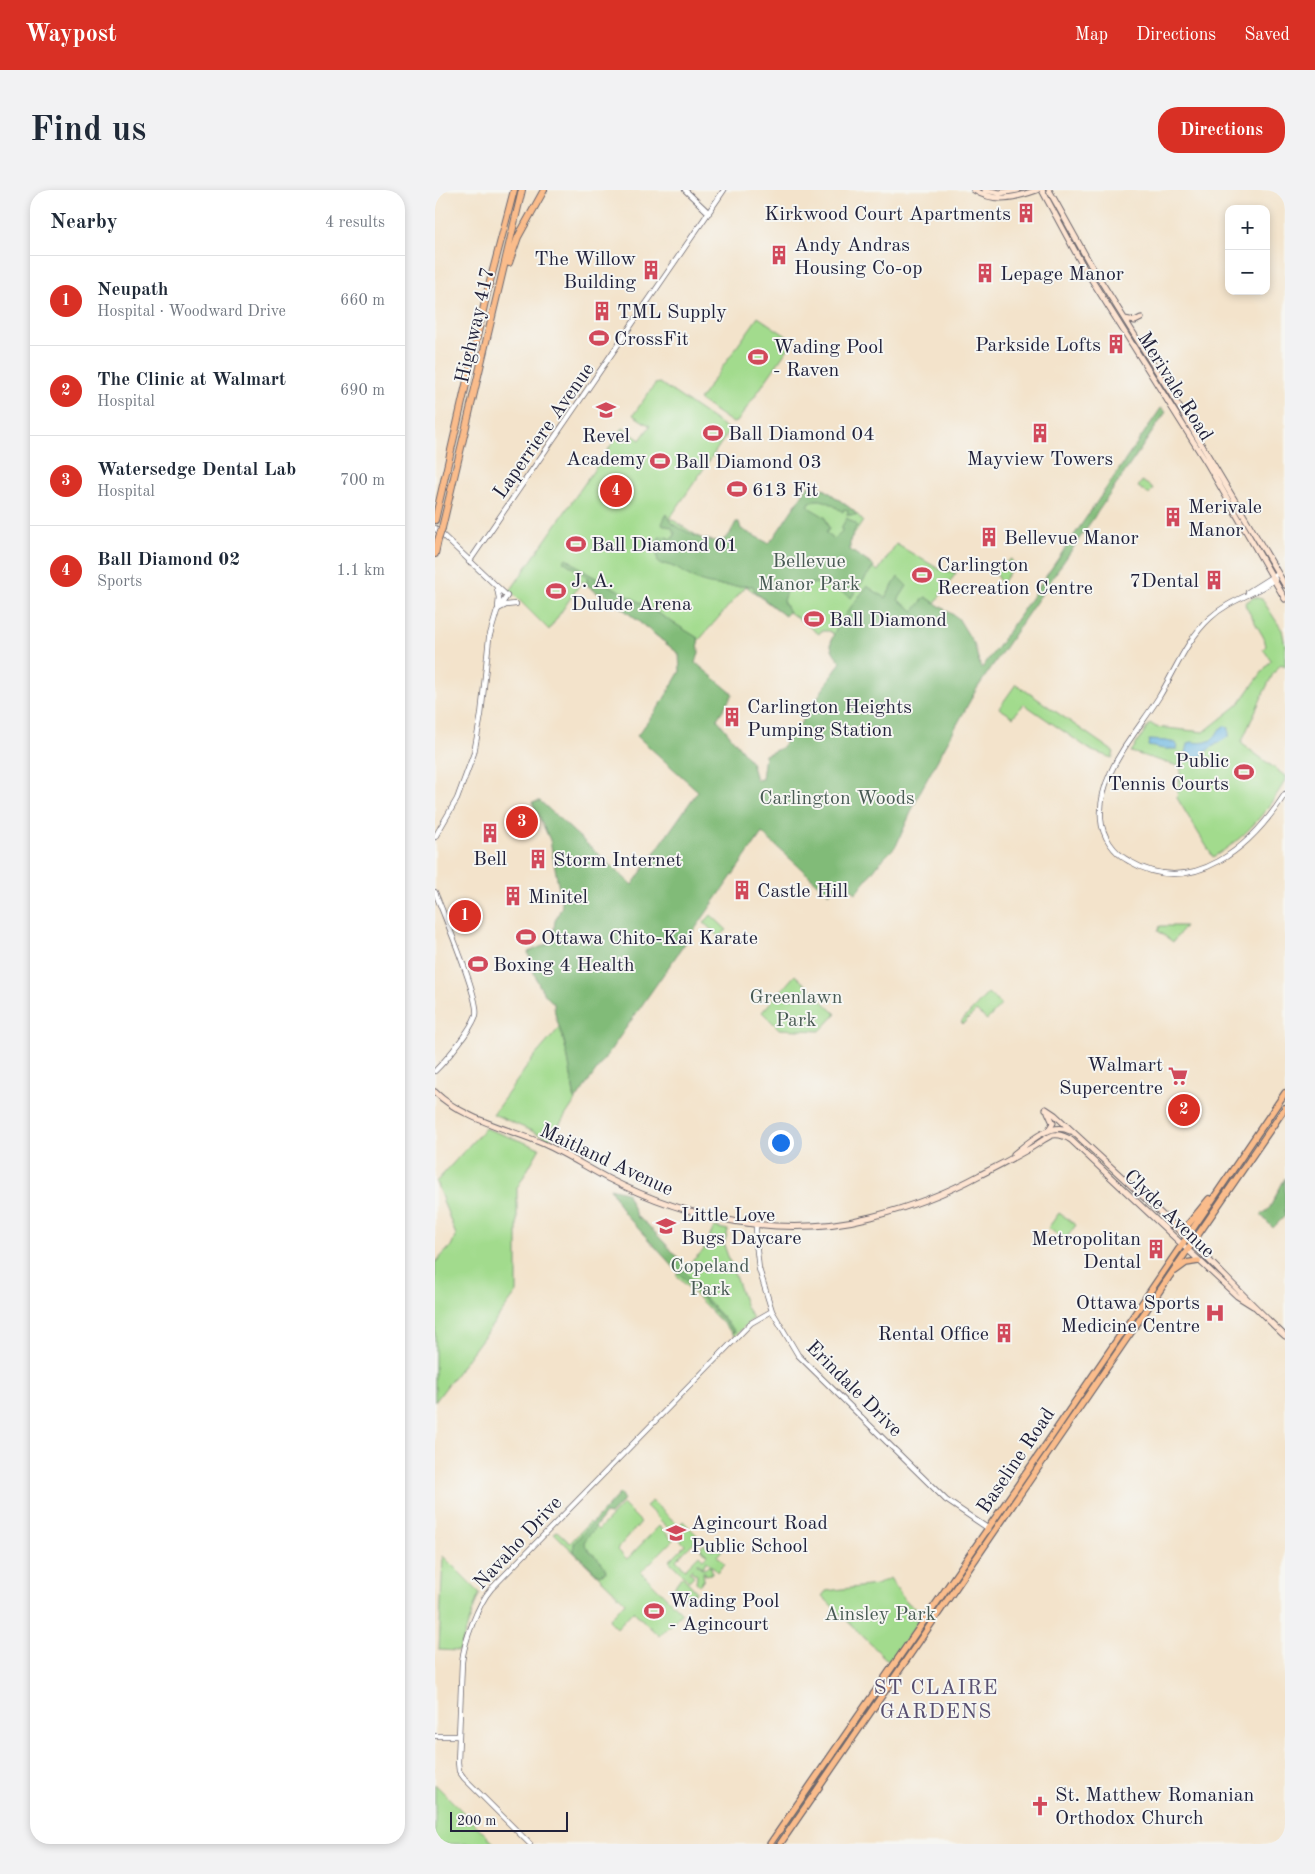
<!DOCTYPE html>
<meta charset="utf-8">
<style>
body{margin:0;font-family:"Old Standard TT",serif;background:#f2f2f3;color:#1f2937}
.controls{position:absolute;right:15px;top:15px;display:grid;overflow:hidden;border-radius:10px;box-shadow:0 2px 8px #0003}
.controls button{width:45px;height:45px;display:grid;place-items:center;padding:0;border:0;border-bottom:1px solid #e0e1e3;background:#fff;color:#1f2937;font:25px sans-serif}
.scale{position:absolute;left:15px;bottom:12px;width:118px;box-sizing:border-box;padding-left:5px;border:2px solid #22223b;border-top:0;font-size:14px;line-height:18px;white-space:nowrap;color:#22223b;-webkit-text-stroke:4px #f6f6f2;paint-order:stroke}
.you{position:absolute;left:345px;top:952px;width:18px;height:18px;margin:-12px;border:4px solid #fff;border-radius:50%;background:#1a73e8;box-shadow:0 0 0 8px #1a73e833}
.badge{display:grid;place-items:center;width:32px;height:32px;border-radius:50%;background:#d93025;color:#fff;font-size:16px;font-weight:700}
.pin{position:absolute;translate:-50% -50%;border:2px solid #fff;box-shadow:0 1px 5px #0006}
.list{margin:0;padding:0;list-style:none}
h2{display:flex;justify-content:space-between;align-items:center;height:65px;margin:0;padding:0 20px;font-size:21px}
h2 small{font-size:16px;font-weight:400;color:#747a83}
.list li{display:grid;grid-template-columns:32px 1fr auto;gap:15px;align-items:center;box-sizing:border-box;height:90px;padding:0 20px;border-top:1px solid #e0e1e3}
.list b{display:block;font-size:19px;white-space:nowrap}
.list p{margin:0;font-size:16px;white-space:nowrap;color:#747a83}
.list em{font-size:16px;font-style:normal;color:#747a83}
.map{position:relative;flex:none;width:850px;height:1654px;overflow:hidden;border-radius:20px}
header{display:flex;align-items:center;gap:30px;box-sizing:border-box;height:70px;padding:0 25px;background:#d93025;color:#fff}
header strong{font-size:24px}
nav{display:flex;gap:28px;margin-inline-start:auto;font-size:18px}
.intro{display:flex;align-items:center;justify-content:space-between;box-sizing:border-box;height:120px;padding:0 30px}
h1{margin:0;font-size:35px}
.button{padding:12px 22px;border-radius:20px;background:#d93025;color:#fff;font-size:18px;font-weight:700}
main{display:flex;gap:30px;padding:0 30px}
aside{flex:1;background:#fff;border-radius:20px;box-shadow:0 2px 8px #0003}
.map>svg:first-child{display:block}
</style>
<header>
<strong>Waypost</strong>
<nav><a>Map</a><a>Directions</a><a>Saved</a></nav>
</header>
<div class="intro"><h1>Find us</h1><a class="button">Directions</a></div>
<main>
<aside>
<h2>Nearby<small>4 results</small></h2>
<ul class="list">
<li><span class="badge">1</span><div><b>Neupath</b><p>Hospital · Woodward Drive</p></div><em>660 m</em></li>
<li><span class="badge">2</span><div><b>The Clinic at Walmart</b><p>Hospital</p></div><em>690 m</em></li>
<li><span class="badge">3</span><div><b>Watersedge Dental Lab</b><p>Hospital</p></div><em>700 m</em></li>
<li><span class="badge">4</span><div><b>Ball Diamond 02</b><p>Sports</p></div><em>1.1 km</em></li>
</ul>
</aside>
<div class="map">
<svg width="850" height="1654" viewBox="0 0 850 1654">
<rect width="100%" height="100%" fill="#f6f6f2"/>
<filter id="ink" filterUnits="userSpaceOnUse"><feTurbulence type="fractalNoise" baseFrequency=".02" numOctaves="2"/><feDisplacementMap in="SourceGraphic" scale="10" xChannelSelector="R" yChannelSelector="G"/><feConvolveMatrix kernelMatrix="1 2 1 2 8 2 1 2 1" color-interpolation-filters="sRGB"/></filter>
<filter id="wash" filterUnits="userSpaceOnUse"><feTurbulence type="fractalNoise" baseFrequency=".0096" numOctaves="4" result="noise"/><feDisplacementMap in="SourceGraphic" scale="20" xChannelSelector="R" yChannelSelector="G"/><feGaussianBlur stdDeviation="1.12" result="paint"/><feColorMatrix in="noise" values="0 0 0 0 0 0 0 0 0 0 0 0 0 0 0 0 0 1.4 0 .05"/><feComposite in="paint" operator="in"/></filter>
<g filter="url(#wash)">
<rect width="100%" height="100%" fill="#f3e3cb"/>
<path fill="#a2db8d" stroke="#627e64" d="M 323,127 L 356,149 L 357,153 L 302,232 L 298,233 L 264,210 Z
M 225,193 L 293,239 L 293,243 L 235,328 L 270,351 L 278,352 L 288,351 L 338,356 L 381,299 L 385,300 L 388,298 L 419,321 L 428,331 L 411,357 L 443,381 L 461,354 L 504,379 L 521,383 L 500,413 L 491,407 L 479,425 L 417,457 L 394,441 L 386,441 L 384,444 L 354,422 L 350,426 L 311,396 L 251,465 L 244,464 L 166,401 L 164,404 L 147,391 L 114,440 L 75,401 L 188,238 L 205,250 L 215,236 L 198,225 L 220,194 Z
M 707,291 L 718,298 L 714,304 L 703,297 Z
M 576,369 L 579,375 L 567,393 L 563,389 L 560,380 Z
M 819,407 L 827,409 L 847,440 L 850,455 L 850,476 L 846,474 L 838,484 L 829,502 L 806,553 L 850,586 L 850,591 C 831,623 810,649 778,667 L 742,608 L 746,577 L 696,562 L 715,533 L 721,537 L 769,542 L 804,514 L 836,470 L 828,459 L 831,456 L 829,448 L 811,417 L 810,413 Z
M 581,494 L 679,562 L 677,568 L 657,561 L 589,514 L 578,527 L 564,518 Z
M 276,725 L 292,740 L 284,747 L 269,733 Z
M 725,736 L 750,736 L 738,752 L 723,741 Z
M 360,785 L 401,824 L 385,841 L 344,839 L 327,822 Z
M 553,803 L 566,815 L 552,830 L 541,821 L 528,834 L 526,832 Z
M 125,837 L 134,872 L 140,911 L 115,949 L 58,924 L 99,867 Z
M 50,938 L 105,958 L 82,998 L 82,1102 L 0,1212 L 0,1073 L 16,1056 L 21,1045 L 1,992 Z
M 624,1023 L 641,1035 L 630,1050 L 613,1038 Z
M 279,1037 L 293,1040 L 289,1055 L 311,1117 L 318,1128 L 300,1146 L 241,1085 L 268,1061 Z
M 217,1311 L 244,1336 L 248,1331 L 264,1347 L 241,1370 L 250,1379 L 264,1365 L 268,1369 L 272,1365 L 265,1358 L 269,1354 L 277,1361 L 283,1356 L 287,1360 L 282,1366 L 290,1374 L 282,1382 L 272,1371 L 267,1377 L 262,1373 L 261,1374 L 267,1378 L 276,1376 L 277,1384 L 270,1385 L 270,1382 L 268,1382 L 269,1390 L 264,1395 L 261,1392 L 262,1385 L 256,1381 L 257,1378 L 254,1381 L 259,1386 L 254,1391 L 234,1371 L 250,1355 L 211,1316 Z
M 188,1314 L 206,1332 L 182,1359 L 192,1369 L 224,1336 L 238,1350 L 206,1382 L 247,1423 L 224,1446 L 198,1421 L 182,1438 L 174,1430 L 190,1412 L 119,1343 L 122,1341 L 135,1353 L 155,1332 L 163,1340 Z
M 8,1366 L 45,1403 L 42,1409 L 24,1461 L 4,1460 Z
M 247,1386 L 261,1401 L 260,1403 L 241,1409 L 239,1397 Z
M 455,1388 L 471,1412 L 489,1423 L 455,1473 L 387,1406 L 391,1401 L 441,1395 Z
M 396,1570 L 399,1572 L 341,1654 L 338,1654 Z
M 0,1594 L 60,1654 L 0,1654 Z"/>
<path fill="#81bb78" stroke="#526e5a" d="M 726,218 L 731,222 L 541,500 L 485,602 L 461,656 L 445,672 L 421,703 L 406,691 L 394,704 L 327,643 L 140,911 C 137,891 134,871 129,851 C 125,838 119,827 119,813 C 103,802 98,780 93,762 L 117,752 L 120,731 L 127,716 L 115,650 L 97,612 L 105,611 L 197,695 L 263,601 L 202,546 L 226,514 L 245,481 L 244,464 L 166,401 L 164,404 L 152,395 L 152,387 L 128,371 L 131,368 L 152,383 L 208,414 L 263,448 L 264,463 L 261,473 L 298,504 L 282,529 L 316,572 L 321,590 L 327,589 L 330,565 L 346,558 L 365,534 L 406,472 C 402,467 397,462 396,455 C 395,440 423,409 432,396 L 450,408 L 463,387 L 472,396 L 463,410 L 479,421 L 489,408 L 491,407 L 523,428 L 539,454 L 546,479 L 564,455 Z
M 373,296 L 384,299 L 388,298 L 419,321 L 422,325 L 412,325 L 413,320 L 409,319 L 408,322 C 397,315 388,306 375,312 L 373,317 L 390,327 L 394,339 L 391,343 L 399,349 L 407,341 L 407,336 L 412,328 L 422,335 L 415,350 L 415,360 L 439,376 L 416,408 C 389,390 382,390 351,401 L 348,411 L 354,422 L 350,426 L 320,402 L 318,396 C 301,396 283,397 267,392 C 252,387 240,373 224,374 C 220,366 225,361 220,353 C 223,346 229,344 235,349 L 239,347 L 240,344 L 237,338 L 227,334 L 230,327 L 232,324 L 236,333 C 252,342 267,352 287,351 L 295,344 L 301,332 L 304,332 L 306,339 L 333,353 L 339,347 Z
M 850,988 L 850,1026 L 838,1038 L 826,1025 L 834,1019 Z
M 175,998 L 191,1002 L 202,1027 L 212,1034 L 251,1076 L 249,1081 L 259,1091 L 257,1094 L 300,1141 L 299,1143 L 189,1023 Z
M 185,1303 L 189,1310 L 175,1325 L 170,1324 L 149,1352 C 152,1364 170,1369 171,1382 L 164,1385 L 139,1362 L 139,1353 Z"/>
<path fill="#66b4e0" stroke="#446b8e" d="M 790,536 L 794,538 L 794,546 L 774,559 L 762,570 L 756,571 L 752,569 L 751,563 L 753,554 L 756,552 C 765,553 775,554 781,545 C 784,540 784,539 790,536 Z
M 714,550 L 731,551 L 741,553 L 742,559 L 729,559 L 713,556 Z"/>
</g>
<g filter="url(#ink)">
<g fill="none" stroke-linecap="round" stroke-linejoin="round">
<defs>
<path id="tertiary" d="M 250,0 L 274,23
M 0,338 L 72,406 L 62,421 L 54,448 L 46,525 L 39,563 L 22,609 L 0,647
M 34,372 L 289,0
M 840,389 C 820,405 795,409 775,428 C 752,449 740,481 724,507 C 708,533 687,556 675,584 C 669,597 665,614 666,629 C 667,646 679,663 694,671 C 758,709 817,656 850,604
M 62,398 L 64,408 L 63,417
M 813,402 L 840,385
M 65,418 L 71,415 L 81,414
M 0,702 C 8,723 45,809 41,825 C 36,840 12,869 0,881
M 321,1036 L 321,1052 L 324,1079 L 337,1121 L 363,1165 L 511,1310 L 554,1339
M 0,1546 L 24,1546
M 95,1654 L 29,1588 L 24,1581 L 23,1572 L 27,1472 C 29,1452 43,1414 56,1399 L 316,1133 L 337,1121"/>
<path id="secondary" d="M 539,0 C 560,13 580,8 602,0
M 550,0 L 565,3 L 583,0
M 607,0 L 648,76 L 773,275 L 850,409
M 614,0 L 654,72 L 737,205 L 850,395
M 690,129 L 700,131 L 706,128
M 0,902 C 27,929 74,939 109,954 C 131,964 151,977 172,988 C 253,1029 347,1050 436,1027 C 475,1017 510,1004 545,985 C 561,977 576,969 592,960 C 601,956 609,948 618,945 C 625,944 630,946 636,950 L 802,1106 L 818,1116
M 611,919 L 620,925 C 667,969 715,1012 761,1057 C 791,1087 819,1117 850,1146
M 613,941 L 618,933 L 613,922
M 579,964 C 593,953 616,931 635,941"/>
<path id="primary" d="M 738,1036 L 751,1037 L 774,1009
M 740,1081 L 751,1073 L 763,1071
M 335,1654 L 612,1253 L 850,903
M 345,1654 L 850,918"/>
<path id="motorway" d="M 74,73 L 83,47 L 109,0
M 0,330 L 52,103 L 79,0
M 7,338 L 87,0
M 0,364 L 3,350"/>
</defs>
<use href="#tertiary" stroke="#6b666d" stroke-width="6"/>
<use href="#secondary" stroke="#6b666d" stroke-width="7"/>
<use href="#primary" stroke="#6b666d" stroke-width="8"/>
<use href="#motorway" stroke="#6b666d" stroke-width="8"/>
<use href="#tertiary" stroke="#fff" stroke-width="4.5"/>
<use href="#secondary" stroke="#fde4d1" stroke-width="5"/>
<use href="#primary" stroke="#fabc8b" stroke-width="5.5"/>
<use href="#motorway" stroke="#fabc8b" stroke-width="6"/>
<defs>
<path id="motorway-bridge" d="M 3,350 L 7,338"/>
</defs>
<use href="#motorway-bridge" stroke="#6b666d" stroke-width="8" stroke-linecap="butt"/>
<use href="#motorway-bridge" stroke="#fabc8b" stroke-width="6"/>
</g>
</g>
<defs>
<symbol id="building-bare" viewBox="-9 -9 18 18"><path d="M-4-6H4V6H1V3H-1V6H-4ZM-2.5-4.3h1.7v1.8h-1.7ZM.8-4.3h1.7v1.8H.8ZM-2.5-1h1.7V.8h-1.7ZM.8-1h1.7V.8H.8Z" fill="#d1495b" stroke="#f6f6f2" stroke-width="2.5" paint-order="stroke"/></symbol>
<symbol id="stadium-bare" viewBox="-9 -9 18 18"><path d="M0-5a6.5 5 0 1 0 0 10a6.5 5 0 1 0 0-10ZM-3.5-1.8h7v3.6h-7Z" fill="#d1495b" stroke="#f6f6f2" stroke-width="2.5" paint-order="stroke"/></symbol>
<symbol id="school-bare" viewBox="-9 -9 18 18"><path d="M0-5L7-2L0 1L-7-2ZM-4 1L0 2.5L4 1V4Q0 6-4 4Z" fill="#d1495b" stroke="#f6f6f2" stroke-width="2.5" paint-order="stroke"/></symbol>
<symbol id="supermarket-bare" viewBox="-9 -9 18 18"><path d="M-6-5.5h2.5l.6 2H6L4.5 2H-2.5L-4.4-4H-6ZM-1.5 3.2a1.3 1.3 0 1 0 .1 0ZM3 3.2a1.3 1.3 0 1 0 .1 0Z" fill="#d1495b" stroke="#f6f6f2" stroke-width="2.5" paint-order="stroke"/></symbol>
<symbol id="hospital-bare" viewBox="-9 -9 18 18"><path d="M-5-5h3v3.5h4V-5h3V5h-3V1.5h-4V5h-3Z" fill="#d1495b" stroke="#f6f6f2" stroke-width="2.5" paint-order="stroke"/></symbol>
<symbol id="church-bare" viewBox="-9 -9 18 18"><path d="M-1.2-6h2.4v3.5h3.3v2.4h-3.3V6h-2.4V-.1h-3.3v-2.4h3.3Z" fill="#d1495b" stroke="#f6f6f2" stroke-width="2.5" paint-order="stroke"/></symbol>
</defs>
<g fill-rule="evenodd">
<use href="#building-bare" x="577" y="9" width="28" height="28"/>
<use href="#building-bare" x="330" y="51" width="28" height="28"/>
<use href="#building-bare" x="202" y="66" width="28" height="28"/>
<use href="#building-bare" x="536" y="69" width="28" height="28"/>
<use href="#building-bare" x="153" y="107" width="28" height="28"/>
<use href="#stadium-bare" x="150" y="134" width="28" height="28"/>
<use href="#building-bare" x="667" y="140" width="28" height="28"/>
<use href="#stadium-bare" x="309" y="153" width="28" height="28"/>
<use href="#school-bare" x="157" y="206" width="28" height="28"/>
<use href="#stadium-bare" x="264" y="229" width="28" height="28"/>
<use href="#building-bare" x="591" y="229" width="28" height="28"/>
<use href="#stadium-bare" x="211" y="257" width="28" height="28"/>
<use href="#stadium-bare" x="288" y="285" width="28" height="28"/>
<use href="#building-bare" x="724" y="313" width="28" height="28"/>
<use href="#building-bare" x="540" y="333" width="28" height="28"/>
<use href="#stadium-bare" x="127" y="340" width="28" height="28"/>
<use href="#stadium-bare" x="473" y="371" width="28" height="28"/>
<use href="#building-bare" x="765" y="376" width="28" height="28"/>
<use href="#stadium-bare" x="107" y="387" width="28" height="28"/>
<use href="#stadium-bare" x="365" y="415" width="28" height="28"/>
<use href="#building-bare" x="283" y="513" width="28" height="28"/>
<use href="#stadium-bare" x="795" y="568" width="28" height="28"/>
<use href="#building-bare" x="41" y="629" width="28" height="28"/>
<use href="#building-bare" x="89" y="655" width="28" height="28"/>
<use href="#building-bare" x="293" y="686" width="28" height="28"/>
<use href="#building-bare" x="64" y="692" width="28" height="28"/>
<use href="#stadium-bare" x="77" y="733" width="28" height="28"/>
<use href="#stadium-bare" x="29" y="760" width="28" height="28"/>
<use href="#supermarket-bare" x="729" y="872" width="28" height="28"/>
<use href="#school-bare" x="217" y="1022" width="28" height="28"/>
<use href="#building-bare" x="707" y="1045" width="28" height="28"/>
<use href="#hospital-bare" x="766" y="1109" width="28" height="28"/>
<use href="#building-bare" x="555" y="1129" width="28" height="28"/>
<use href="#school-bare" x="227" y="1329" width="28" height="28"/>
<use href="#stadium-bare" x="205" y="1407" width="28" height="28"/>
<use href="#church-bare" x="591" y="1602" width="28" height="28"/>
</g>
<g text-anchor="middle" stroke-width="4" stroke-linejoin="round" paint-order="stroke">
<g font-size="20" fill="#22223b" stroke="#f6f6f2" text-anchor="start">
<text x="576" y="30" text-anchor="end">Kirkwood Court Apartments</text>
<text x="359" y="61">Andy Andras<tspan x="359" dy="23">Housing Co-op</tspan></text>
<text x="201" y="75" text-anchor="end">The Willow<tspan x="201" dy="23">Building</tspan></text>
<text x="565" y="90">Lepage Manor</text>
<text x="182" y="128">TML Supply</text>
<text x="179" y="155">CrossFit</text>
<text x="666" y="161" text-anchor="end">Parkside Lofts</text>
<text x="338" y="163">Wading Pool<tspan x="338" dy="23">- Raven</tspan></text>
<text x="293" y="250">Ball Diamond 04</text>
<text x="171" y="252" text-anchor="middle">Revel<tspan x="171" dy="23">Academy</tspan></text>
<text x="605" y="275" text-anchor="middle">Mayview Towers</text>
<text x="240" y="278">Ball Diamond 03</text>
<text x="317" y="306">613 Fit</text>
<text x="753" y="323">Merivale<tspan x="753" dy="23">Manor</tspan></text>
<text x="569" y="354">Bellevue Manor</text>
<text x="156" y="361">Ball Diamond 01</text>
<text x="502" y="381">Carlington<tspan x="502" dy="23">Recreation Centre</tspan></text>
<text x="136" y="397">J. A.<tspan x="136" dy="23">Dulude Arena</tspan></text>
<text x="764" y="397" text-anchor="end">7Dental</text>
<text x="394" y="436">Ball Diamond</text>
<text x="312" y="523">Carlington Heights<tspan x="312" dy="23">Pumping Station</tspan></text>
<text x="794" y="577" text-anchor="end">Public<tspan x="794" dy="23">Tennis Courts</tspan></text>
<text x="55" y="675" text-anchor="middle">Bell</text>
<text x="118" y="676">Storm Internet</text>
<text x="322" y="707">Castle Hill</text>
<text x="93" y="713">Minitel</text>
<text x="106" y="754">Ottawa Chito-Kai Karate</text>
<text x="58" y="781">Boxing 4 Health</text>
<text x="728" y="881" text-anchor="end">Walmart<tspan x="728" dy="23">Supercentre</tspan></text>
<text x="246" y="1031">Little Love<tspan x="246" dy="23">Bugs Daycare</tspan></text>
<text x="706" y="1055" text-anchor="end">Metropolitan<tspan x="706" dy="23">Dental</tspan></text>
<text x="765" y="1119" text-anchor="end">Ottawa Sports<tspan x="765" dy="23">Medicine Centre</tspan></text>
<text x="554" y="1150" text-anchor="end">Rental Office</text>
<text x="256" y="1339">Agincourt Road<tspan x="256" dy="23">Public School</tspan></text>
<text x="234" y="1417">Wading Pool<tspan x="234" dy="23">- Agincourt</tspan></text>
<text x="620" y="1611">St. Matthew Romanian<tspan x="620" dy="23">Orthodox Church</tspan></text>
</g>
<g font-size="20" fill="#22223b" stroke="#f6f6f2">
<text transform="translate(39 135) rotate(-77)" y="7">Highway 417</text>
<text transform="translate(741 196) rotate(58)" y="7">Merivale Road</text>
<text transform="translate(108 240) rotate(-55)" y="7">Laperriere Avenue</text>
<text transform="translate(172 969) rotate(25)" y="7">Maitland Avenue</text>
<text transform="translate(735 1023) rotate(44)" y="7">Clyde Avenue</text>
<text transform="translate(420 1198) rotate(45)" y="7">Erindale Drive</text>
<text transform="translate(580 1270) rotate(-56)" y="7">Baseline Road</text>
<text transform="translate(82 1352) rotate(-47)" y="7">Navaho Drive</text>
</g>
<g font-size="20" fill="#485a54" stroke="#f6f6f2">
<text x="374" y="377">Bellevue<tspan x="374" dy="23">Manor Park</tspan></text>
<text x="402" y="614">Carlington Woods</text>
<text x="361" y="813">Greenlawn<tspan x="361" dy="23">Park</tspan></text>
<text x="275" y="1082">Copeland<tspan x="275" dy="23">Park</tspan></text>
<text x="445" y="1430">Ainsley Park</text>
</g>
<g font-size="21" letter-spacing="1" fill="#584f70" stroke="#f6f6f2">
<text x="501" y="1504">ST CLAIRE<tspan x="501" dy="24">GARDENS</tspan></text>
</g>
</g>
</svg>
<div class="controls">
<button>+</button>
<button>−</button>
</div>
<div class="scale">200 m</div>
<div class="you"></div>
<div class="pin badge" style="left:30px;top:726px">1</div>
<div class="pin badge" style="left:749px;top:920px">2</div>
<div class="pin badge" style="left:87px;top:632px">3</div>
<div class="pin badge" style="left:181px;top:301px">4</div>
</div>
</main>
